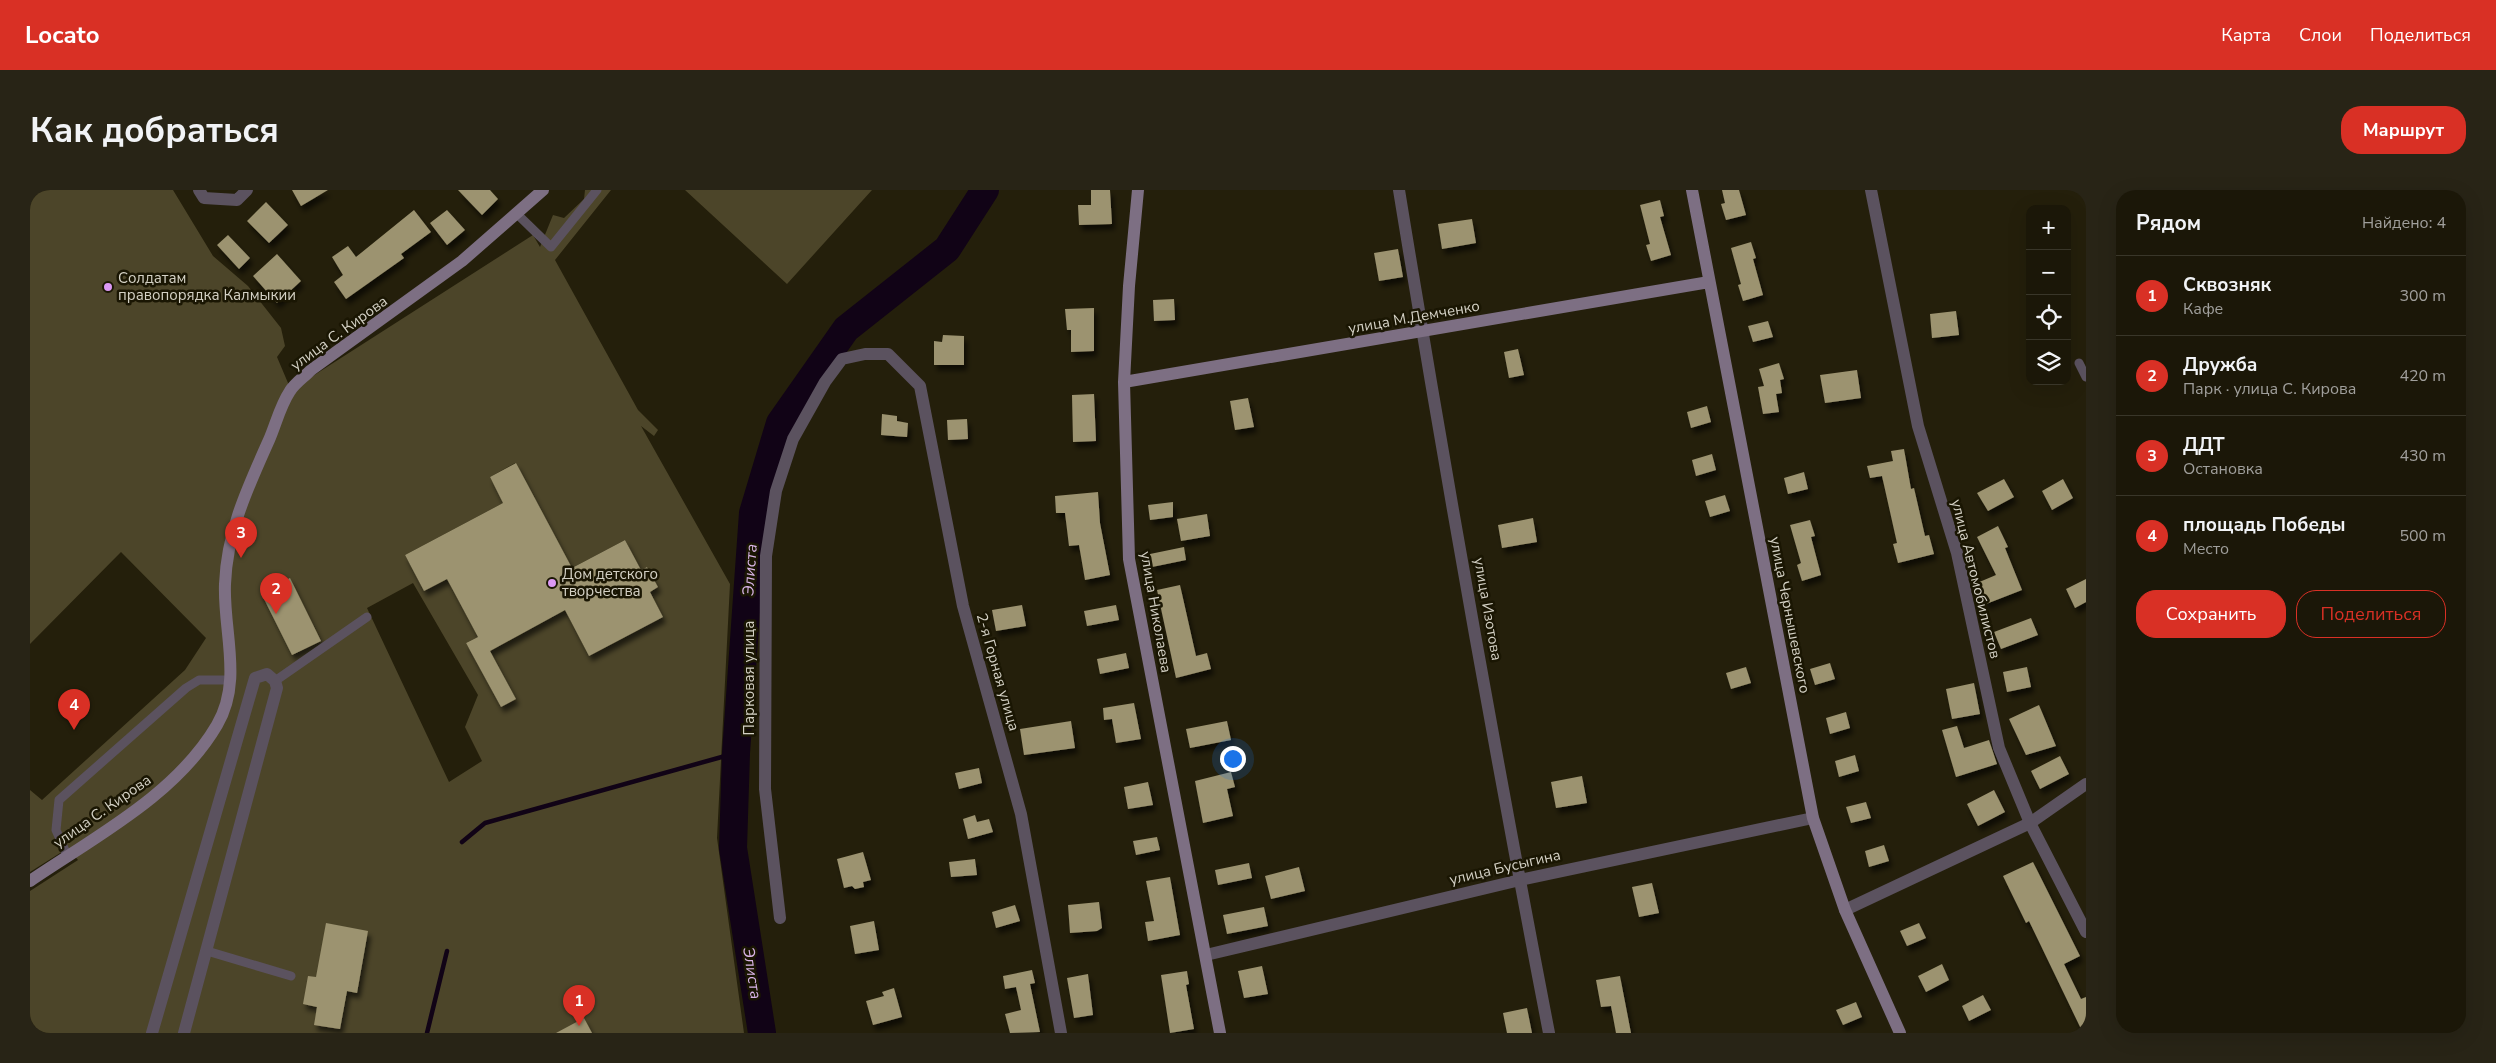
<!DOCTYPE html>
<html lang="ru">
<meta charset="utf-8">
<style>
body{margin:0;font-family:"Nunito Sans",sans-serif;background:#282416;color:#f1f3f6}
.controls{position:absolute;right:15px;top:15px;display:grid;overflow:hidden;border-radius:10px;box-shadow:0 5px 20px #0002}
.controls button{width:45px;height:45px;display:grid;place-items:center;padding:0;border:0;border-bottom:1px solid #393629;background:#1b1708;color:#f1f3f6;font:25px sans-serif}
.you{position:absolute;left:1202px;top:568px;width:18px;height:18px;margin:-12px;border:4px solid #fff;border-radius:50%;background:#1a73e8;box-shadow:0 0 0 8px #1a73e833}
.badge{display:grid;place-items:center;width:32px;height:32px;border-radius:50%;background:#d93025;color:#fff;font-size:16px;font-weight:700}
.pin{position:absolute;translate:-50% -41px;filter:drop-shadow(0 1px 2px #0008)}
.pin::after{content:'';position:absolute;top:26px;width:18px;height:15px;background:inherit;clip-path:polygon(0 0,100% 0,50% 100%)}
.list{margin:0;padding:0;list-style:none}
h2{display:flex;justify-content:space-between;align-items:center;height:65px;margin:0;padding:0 20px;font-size:21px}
h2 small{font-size:16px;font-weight:400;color:#a09f9c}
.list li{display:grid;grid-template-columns:32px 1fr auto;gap:15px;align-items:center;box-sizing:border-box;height:80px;padding:0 20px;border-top:1px solid #393629}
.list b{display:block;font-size:19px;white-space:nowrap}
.list p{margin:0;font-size:16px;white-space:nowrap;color:#a09f9c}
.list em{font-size:16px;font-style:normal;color:#a09f9c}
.actions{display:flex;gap:10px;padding:15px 20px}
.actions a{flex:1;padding:11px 0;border:1px solid #d93025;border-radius:20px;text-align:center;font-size:18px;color:#d93025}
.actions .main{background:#d93025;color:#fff}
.icon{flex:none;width:28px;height:28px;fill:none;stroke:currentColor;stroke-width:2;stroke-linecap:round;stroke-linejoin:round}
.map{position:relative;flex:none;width:2056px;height:843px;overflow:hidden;border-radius:20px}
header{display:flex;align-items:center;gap:30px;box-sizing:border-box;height:70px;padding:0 25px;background:#d93025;color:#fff}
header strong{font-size:24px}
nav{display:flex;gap:28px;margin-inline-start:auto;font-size:18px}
.intro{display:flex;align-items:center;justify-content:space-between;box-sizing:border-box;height:120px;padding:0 30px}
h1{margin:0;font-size:35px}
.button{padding:12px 22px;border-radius:20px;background:#d93025;color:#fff;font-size:18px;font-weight:700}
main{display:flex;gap:30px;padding:0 30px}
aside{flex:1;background:#1b1708;border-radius:20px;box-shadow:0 5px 20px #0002}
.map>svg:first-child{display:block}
</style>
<header>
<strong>Locato</strong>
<nav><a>Карта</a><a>Слои</a><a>Поделиться</a></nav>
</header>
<div class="intro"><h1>Как добраться</h1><a class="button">Маршрут</a></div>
<main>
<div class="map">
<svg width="2056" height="843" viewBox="0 0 2056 843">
<defs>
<filter id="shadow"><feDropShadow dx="3" dy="5.5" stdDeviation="2.5" flood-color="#0009"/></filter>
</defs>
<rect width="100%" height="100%" fill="#241f0b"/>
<path fill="#4c4529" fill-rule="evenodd" d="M 0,0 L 143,0 L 183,66 L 218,96 L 251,138 L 255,156 L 247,167 L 261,200 L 503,45 L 510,57 L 523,25 L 534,28 L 554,9 L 555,0 L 581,0 L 525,70 L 608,220 L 628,240 L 624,246 L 611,236 L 700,394 L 687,648 L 714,843 L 0,843 L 0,701 L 48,670 L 38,658 L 0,682 L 0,600 L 12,610 L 155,480 L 176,448 L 91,362 L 0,454 ZM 485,273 L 542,378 L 595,350 L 611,380 L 617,377 L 628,397 L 620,402 L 633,427 L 559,466 L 535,420 L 460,461 L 486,509 L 471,517 L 436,453 L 448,447 L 417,389 L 394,401 L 375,365 L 473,313 L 460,287 ZM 383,393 L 448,505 L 435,537 L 452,571 L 419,592 L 337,418 Z
M 655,0 L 842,0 L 757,94 Z"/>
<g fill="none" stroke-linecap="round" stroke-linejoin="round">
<path stroke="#110316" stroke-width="4.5" d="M 432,652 L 455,633 L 706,563
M 397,843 L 417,761"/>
<path stroke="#110316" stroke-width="28" d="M 732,843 L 703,658 L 706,563 L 723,323 L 750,233 L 816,139 L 917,59 L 955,0"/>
</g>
<path fill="#9c9370" filter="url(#shadow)" d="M 262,0 L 298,0 L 271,16 Z
M 428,0 L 460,0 L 468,9 L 452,25 Z
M 1061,0 L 1080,0 L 1082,34 L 1049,35 L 1048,15 L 1061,15 Z
M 1692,0 L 1709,0 L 1716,25 L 1696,30 L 1691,14 L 1695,13 Z
M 1630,10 L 1634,26 L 1630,27 L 1641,65 L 1621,71 L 1616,55 L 1620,54 L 1610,15 Z
M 236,12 L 258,35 L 239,53 L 217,31 Z
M 384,20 L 401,42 L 371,64 L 374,68 L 316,109 L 304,92 L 313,85 L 302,67 L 318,56 L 326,67 Z
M 417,20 L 435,40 L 417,55 L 400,33 Z
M 1442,29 L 1446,53 L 1412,59 L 1408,34 Z
M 198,45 L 220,68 L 209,79 L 187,55 Z
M 1721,52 L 1726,68 L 1723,69 L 1733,105 L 1713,111 L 1708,95 L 1711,94 L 1701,58 Z
M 1368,59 L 1373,87 L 1349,91 L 1344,63 Z
M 247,64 L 271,91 L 247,113 L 223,86 Z
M 1144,109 L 1145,130 L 1124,131 L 1123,110 Z
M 1064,118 L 1064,161 L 1041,162 L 1041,140 L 1037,140 L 1035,119 Z
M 1926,121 L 1929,145 L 1902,148 L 1900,124 Z
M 1738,131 L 1743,147 L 1723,152 L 1718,136 Z
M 913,145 L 934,146 L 934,175 L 904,175 L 904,151 L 912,152 Z
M 1488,159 L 1494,185 L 1479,188 L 1474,162 Z
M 1749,173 L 1754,189 L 1750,190 L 1752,203 L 1746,204 L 1749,222 L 1733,224 L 1728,197 L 1734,196 L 1729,179 Z
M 1827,180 L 1831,208 L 1795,213 L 1790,185 Z
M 1064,204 L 1066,251 L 1043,252 L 1042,205 Z
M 1218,208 L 1224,237 L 1205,240 L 1200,211 Z
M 1677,216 L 1681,232 L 1661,238 L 1657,222 Z
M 852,224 L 867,226 L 867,231 L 878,233 L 877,247 L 851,245 Z
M 937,229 L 938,249 L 918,250 L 917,230 Z
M 1874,259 L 1881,299 L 1884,298 L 1895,346 L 1899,345 L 1904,364 L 1868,373 L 1863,354 L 1867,353 L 1852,286 L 1840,288 L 1837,276 L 1863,271 L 1861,261 Z
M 1682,264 L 1686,280 L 1666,286 L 1662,270 Z
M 486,273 L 542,378 L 595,350 L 611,380 L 617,377 L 628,397 L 620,402 L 633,427 L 559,466 L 535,420 L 460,461 L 486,509 L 471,517 L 436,453 L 448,447 L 417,389 L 394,401 L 375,365 L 473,313 L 460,287 Z
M 1774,282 L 1778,299 L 1758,304 L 1754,288 Z
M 1974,289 L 1984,307 L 1958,321 L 1947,303 Z
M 2033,289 L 2043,308 L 2022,320 L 2012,301 Z
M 1068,302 L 1070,333 L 1080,385 L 1055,390 L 1049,355 L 1039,356 L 1035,323 L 1026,323 L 1025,306 Z
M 1695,305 L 1700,321 L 1680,327 L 1675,311 Z
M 1143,312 L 1143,327 L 1120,330 L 1118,315 Z
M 1177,324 L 1180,346 L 1151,351 L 1147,329 Z
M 1503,328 L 1507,352 L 1472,358 L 1468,335 Z
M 1780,330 L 1785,346 L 1781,347 L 1791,385 L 1772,391 L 1767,375 L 1771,373 L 1760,335 Z
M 1968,336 L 1978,357 L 1975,358 L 1992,400 L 1956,414 L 1947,393 L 1966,385 L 1947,347 Z
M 1154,357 L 1156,370 L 1122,377 L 1120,364 Z
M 260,388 L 291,451 L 262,465 L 231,403 Z
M 2056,389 L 2056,412 L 2045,418 L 2036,399 Z
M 1150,395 L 1166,466 L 1177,463 L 1181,479 L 1146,488 L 1127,400 Z
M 992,415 L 996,436 L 966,441 L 962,420 Z
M 1086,415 L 1089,430 L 1057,436 L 1054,421 Z
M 2001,428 L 2008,445 L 1971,459 L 1964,442 Z
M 1096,463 L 1099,478 L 1070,484 L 1067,469 Z
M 1800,473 L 1805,489 L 1785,495 L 1780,479 Z
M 1716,477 L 1721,493 L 1701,499 L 1696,483 Z
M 1997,477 L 2001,497 L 1977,502 L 1973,482 Z
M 1944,493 L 1950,524 L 1922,529 L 1916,499 Z
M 1104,513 L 1111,549 L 1086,553 L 1082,529 L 1074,530 L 1073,518 Z
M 2009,515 L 2026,556 L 1996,565 L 1979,529 Z
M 1816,522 L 1820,538 L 1800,544 L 1796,528 Z
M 1041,531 L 1045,558 L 994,565 L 990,539 Z
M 1197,531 L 1201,550 L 1160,558 L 1156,539 Z
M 1927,536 L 1934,558 L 1959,550 L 1967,574 L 1926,587 L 1912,540 Z
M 1825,565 L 1829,581 L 1809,587 L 1805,571 Z
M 2030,566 L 2039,584 L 2010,599 L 2001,581 Z
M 949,578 L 952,593 L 929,599 L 925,583 Z
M 1201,582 L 1205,597 L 1197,599 L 1203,626 L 1173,633 L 1165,591 Z
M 1552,586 L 1557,613 L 1526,618 L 1521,592 Z
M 1118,592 L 1123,615 L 1098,619 L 1094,597 Z
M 1964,600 L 1975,622 L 1948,636 L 1937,614 Z
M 1836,612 L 1841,628 L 1821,633 L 1816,617 Z
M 945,625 L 947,632 L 959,629 L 963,642 L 938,649 L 933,629 Z
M 1127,647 L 1130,660 L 1106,665 L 1103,651 Z
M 1854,655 L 1859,671 L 1839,677 L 1835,661 Z
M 833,662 L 841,690 L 833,692 L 834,697 L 825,699 L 822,696 L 814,698 L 807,669 Z
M 945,669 L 947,685 L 921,687 L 919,672 Z
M 2003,672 L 2050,766 L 2034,774 L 2051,809 L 2056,807 L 2056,843 L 2053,843 L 1999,731 L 1996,733 L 1973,686 Z
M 1219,673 L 1222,688 L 1188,695 L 1185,680 Z
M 1269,677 L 1275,701 L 1241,709 L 1235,686 Z
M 1140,687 L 1150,745 L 1118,751 L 1115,732 L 1124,731 L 1116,691 Z
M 1622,693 L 1629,723 L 1609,727 L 1602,697 Z
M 1069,712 L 1072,738 L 1067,741 L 1040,743 L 1038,715 Z
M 985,715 L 990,731 L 966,738 L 962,722 Z
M 1234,717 L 1238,736 L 1197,744 L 1193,725 Z
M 844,731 L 849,760 L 825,764 L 820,736 Z
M 296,733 L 338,741 L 327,803 L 317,801 L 310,839 L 284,835 L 287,817 L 273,814 L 278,786 L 286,787 Z
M 1889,733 L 1896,748 L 1877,756 L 1870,741 Z
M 1912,774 L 1919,790 L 1896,802 L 1888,786 Z
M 1232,776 L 1238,804 L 1214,808 L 1208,781 Z
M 1002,780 L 1005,793 L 1000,794 L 1010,842 L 980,843 L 975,824 L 991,820 L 986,797 L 975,799 L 973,786 Z
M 1157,781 L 1159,794 L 1156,795 L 1164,839 L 1140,843 L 1131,785 Z
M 1058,784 L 1063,825 L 1044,828 L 1037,788 Z
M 1590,786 L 1601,843 L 1586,843 L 1581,816 L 1571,817 L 1566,790 Z
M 864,798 L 872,827 L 843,835 L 836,811 L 854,806 L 852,802 Z
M 1953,805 L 1961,820 L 1939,831 L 1932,816 Z
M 1826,812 L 1832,827 L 1813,835 L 1806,820 Z
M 1497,818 L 1502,843 L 1477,843 L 1473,823 Z
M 554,828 L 562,843 L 526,843 Z"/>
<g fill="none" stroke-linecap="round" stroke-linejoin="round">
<path stroke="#5b525f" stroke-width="9" d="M 487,24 L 521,57 L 567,0
M 2049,173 L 2056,187
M 245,491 L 337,427
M 37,665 L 26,640 L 29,610 L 156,498 L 169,490 L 201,490
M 177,761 L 261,786"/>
<path stroke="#5b525f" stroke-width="12" d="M 169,0 L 174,8 L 207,10 L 217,0
M 1369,0 C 1415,282 1465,563 1519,843
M 1841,0 L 1888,236 L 1927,363 L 1969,558 L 2000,633 L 2056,742
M 1815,720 L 2000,633 L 2056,594
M 750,728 L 735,599 L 736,366 L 746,301 L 763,249 L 795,192 L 812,169 L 835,164 L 858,164 L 890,196 L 933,416 L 991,624 L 1031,843
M 1176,765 L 1490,690 L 1783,628
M 122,843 L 225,488 L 237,484 L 245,491 L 247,498 L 154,843"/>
<path stroke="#7d6f83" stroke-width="12" d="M 1108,0 L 1099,96 L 1094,192 L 1099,369 L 1190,843
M 1662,0 L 1783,628 L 1815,720 L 1870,843
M 1094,192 L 1679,92
M 0,691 C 66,646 146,605 187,535 C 213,491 193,441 195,394 C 197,341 218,297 239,250 C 246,234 250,216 260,201 C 265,193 274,187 281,180 L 432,71 L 513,0"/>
</g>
<g fill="#dc99f4" stroke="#1a1603" stroke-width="2">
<circle cx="78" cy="97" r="5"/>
<circle cx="522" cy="393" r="5"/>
</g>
<g text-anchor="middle" stroke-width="5" stroke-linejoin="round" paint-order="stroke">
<g font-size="15" fill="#d4d1c5" stroke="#1a1603" text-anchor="start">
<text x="88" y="93">Солдатам<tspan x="88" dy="17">правопорядка Калмыкии</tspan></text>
<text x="532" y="389">Дом детского<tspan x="532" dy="17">творчества</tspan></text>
</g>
<g font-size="15" fill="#d4d1c5" stroke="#1a1603">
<text transform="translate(1384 127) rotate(-10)" y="5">улица М.Демченко</text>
<text transform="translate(309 143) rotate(-36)" y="5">улица С. Кирова</text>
<text transform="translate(1946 389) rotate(76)" y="5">улица Автомобилистов</text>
<text transform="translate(1458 419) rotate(80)" y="5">улица Изотова</text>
<text transform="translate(1126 422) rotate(80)" y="5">улица Николаева</text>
<text transform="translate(1760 425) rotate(79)" y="5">улица Чернышевского</text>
<text transform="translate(968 482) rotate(74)" y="5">2-я Горная улица</text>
<text transform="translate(719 488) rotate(-90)" y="5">Парковая улица</text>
<text transform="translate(72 621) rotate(-35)" y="5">улица С. Кирова</text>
<text transform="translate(1475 677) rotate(-13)" y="5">улица Бусыгина</text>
</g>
<g font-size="16" font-style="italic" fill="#d9b4e7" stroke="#1a1603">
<text transform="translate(719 380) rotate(-86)" y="6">Элиста</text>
<text transform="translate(723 783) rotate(81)" y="6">Элиста</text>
</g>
</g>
</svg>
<div class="controls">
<button>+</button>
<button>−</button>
<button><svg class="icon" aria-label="locate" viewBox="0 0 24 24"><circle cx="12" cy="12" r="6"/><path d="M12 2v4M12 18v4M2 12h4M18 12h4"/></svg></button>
<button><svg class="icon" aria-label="layers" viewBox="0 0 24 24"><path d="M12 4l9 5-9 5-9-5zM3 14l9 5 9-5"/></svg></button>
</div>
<div class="you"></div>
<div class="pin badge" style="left:549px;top:836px">1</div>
<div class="pin badge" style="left:246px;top:424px">2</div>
<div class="pin badge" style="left:211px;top:368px">3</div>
<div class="pin badge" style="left:44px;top:540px">4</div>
</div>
<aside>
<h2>Рядом<small>Найдено: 4</small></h2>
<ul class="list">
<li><span class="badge">1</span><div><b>Сквозняк</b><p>Кафе</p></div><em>300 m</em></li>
<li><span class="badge">2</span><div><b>Дружба</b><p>Парк · улица С. Кирова</p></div><em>420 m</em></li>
<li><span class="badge">3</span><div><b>ДДТ</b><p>Остановка</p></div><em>430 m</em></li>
<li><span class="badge">4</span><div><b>площадь Победы</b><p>Место</p></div><em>500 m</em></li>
</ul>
<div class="actions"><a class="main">Сохранить</a><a>Поделиться</a></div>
</aside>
</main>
